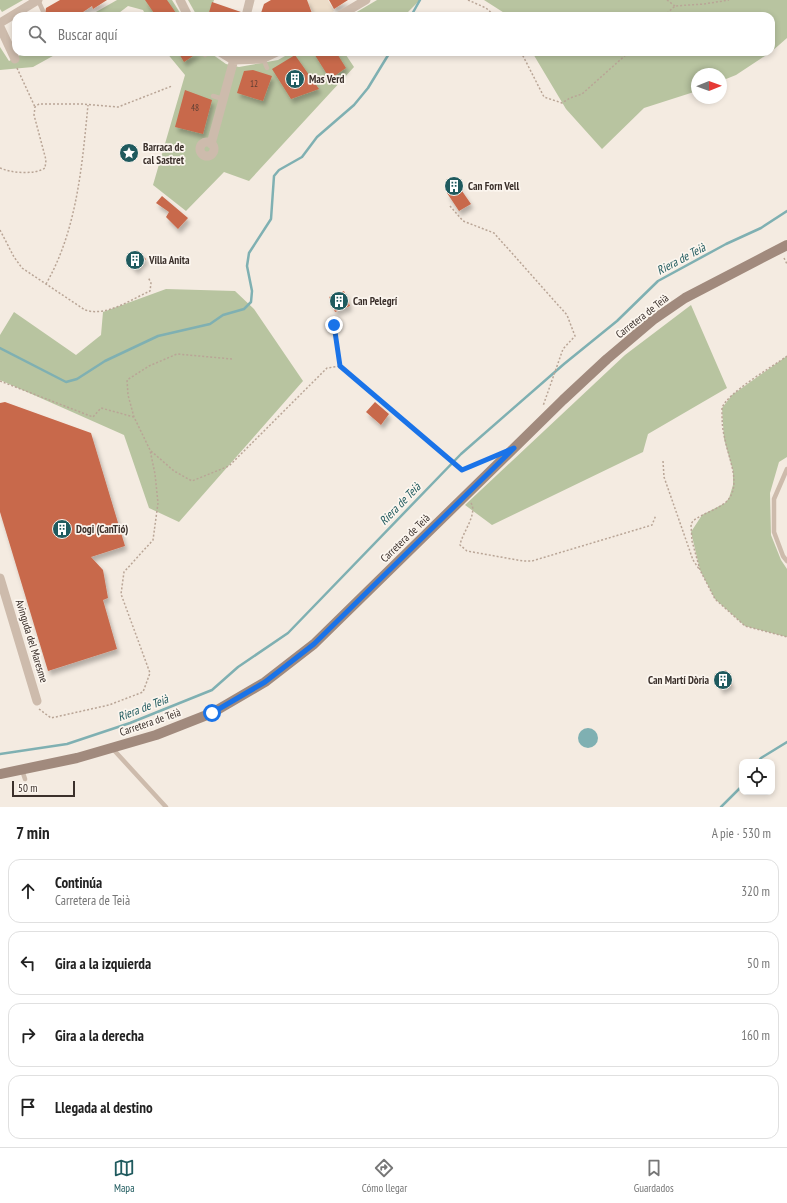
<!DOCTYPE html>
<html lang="es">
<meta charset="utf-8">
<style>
body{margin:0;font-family:"PT Sans Narrow",sans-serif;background:#f2f2f2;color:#222}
.controls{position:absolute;right:12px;bottom:12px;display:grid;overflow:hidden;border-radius:8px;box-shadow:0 2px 6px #0003}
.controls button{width:36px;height:36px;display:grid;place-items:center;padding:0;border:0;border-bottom:1px solid #e0e0e0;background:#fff;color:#222;font:20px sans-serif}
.compass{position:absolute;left:691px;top:68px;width:36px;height:36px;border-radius:50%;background:#fff;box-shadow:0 2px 6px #0003;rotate:89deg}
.scale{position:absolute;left:12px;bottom:10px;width:63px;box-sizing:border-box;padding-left:4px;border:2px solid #3b302b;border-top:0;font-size:11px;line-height:14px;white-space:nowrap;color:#3b302b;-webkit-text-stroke:3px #fbf5ee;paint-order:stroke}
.stop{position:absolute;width:12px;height:12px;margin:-9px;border:3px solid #1a73e8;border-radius:50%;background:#fff}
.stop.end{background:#1a73e8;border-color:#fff;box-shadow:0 1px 4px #0008}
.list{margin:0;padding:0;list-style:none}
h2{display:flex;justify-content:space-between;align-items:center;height:52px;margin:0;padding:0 16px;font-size:17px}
h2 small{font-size:13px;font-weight:400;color:#767676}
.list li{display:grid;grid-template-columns:26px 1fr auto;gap:12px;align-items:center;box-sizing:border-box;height:64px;margin:0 8px 8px;padding:0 8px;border:1px solid #e0e0e0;border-radius:12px}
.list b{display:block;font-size:15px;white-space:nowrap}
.list p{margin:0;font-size:13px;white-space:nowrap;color:#767676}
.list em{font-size:13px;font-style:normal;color:#767676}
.icon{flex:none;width:22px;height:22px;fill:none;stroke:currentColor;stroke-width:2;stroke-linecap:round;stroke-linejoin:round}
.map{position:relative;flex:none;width:787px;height:807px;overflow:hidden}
.search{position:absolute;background:#fff;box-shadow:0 2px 6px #0003;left:12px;right:12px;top:12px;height:44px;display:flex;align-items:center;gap:10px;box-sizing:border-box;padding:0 14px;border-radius:12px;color:#767676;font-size:15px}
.sheet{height:340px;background:#fff}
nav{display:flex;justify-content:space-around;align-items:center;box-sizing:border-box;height:56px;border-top:1px solid #e0e0e0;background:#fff;font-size:11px;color:#767676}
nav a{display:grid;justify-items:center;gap:2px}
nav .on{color:#1f5a5e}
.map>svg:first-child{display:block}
</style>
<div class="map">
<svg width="787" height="807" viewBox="0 0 787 807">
<defs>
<filter id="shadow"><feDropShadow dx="2.5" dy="4.5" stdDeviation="2" flood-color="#0004"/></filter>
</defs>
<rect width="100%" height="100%" fill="#f4ebe1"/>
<path fill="#b8c4a0" d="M 0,0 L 23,0 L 2,12 L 0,9 Z
M 117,0 L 172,0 L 182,16 L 146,16 L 143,10 L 128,6 L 115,16 L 89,16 Z
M 188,0 L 214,0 L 208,16 L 197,16 Z
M 377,0 L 420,0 L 404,16 L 350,16 Z
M 484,0 L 787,0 L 787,38 L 771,52 L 771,16 L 509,16 Z
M 0,47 L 9,61 L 26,52 L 60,52 L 33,67 L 0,70 Z
M 166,52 L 209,52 L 226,64 L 239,67 L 278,60 L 292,52 L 344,52 L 354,67 L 249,181 L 224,172 L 186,211 L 153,185 L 185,75 Z
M 532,52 L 771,52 L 736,75 L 721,81 L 721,74 L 697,74 L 697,91 L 644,108 L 602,149 L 566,109 Z
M 166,289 L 235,291 L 254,309 L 303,381 L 179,522 L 149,508 L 124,435 L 0,380 L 0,335 L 14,312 L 76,355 L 101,335 L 103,312 Z
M 691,305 L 727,388 L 648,434 L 643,452 L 492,525 L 465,505 L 625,355 Z
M 787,356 L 787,457 L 779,462 L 770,493 L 771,535 L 781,560 L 787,569 L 787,637 L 745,626 L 715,599 L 700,570 L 691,532 L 702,515 L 725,503 L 729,498 L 733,485 L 733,471 L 724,439 L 722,408 L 732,395 Z"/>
<path fill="#ecdcc8" d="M 306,0 L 328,0 L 334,11 L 326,16 L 315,16 Z"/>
<path fill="#7fb0b2" d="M578 738a10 10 0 1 1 20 0a10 10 0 1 1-20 0Z"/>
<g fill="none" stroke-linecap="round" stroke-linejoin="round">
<path stroke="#7fb0b2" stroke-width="2.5" d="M 411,16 L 420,0
M 0,348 L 66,382 L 77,379 L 105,361 L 158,336 L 210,324 L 223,315 L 244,309 L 251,302 L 252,291 L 247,266 L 249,253 L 271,219 L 274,176 L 279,170 L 302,157 L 317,137 L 354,105 L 368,88 L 390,52
M 0,754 L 67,744 L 130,723 L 212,690 L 238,667 L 288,633 L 461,454 L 564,364 L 617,321 L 658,281 L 726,244 L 761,228 L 787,211
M 758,762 L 761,758 L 787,742
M 721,807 L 742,786"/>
</g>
<path fill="#c8694b" filter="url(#shadow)" d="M 60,0 L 107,0 L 93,9 L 92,6 L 77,16 L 34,16 L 40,13 L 45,14 L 46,8 Z
M 145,0 L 167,0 L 176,13 L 170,16 L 156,16 Z
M 271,0 L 307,0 L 313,16 L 260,16 L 264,4 Z
M 329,0 L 348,0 L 334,9 Z
M 212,2 L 241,12 L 240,16 L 208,16 Z
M 178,52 L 199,52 L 184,62 Z
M 313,52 L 336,52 L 346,68 L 330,79 Z
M 295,55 L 319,89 L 291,99 L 272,69 Z
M 253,70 L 272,76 L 263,101 L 237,93 L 244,71 Z
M 185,90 L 212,100 L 203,134 L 175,127 Z
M 453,178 L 471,204 L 459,211 L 447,193 L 452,190 L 447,183 Z
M 162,196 L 188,218 L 178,229 L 166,217 L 169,212 L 156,203 Z
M 137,250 L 146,259 L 136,270 L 126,260 Z
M 344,291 L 350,306 L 335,312 L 329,297 Z
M 5,402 L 91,433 L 125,546 L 91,557 L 103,570 L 108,598 L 103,600 L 117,649 L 48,671 L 0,512 L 0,403 Z
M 375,402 L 389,414 L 381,425 L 366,412 Z
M 726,670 L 732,685 L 721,690 L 714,675 Z"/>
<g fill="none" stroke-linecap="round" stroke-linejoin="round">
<path stroke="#b9a596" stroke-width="1.5" stroke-dasharray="2 2" stroke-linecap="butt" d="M 468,0 L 486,8 L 495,16
M 667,0 L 675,6
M 664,16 L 675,6 L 704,4 L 729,0
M 521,52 L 544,97 L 562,103 L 570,98 L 582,94 L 629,52
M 17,68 L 35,107
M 0,168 C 11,173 35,175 45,168 L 46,160 L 34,115 L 35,107 L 39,104 L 82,104 L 118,107 L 172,86
M 450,206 L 463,221 L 494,233 L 567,315 L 575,336 L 563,349 L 543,406
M 0,230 L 14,257 L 22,268 L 85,310 C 106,317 130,300 150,291 L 151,283 L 148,277
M 784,258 L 787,264
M 46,284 C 77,230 82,166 88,105
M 334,325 L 341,366 L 462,470 L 487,460
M 787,356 C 772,367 727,393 722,408 C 722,419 722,429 725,439 C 728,458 743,486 726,502 C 717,510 703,513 693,521 L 691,524 L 692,541 L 700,570 L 715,599 L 745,626 L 787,637
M 0,381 L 93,417 L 101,408 L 134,417
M 151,451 L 174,471 L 192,481 L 229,466 L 327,368 L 341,366
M 663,461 L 664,477 L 693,560 L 699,569
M 471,503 C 478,514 462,533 460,545 L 467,551 L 523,561 L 532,561 L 652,525 L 656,515
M 39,709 L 51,718 L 109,705 L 143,692 L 150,673 L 121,594 L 124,572 L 153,540 L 158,503 L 155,474 L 150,450 L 134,417 L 128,395 L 127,380 L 149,366 L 177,354 L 232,359"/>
<path stroke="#cdbbac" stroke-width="4.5" d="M 38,0 L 43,11
M 205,55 L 209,52
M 263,58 L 267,68
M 213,96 L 223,99
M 787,469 L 774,499 L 774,532 L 783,556 L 787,561
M 112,748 L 166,807
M 22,770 L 25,779"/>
<path stroke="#cdbbac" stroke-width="9" d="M 180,0 L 188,16
M 246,16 L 250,0
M 339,16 L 366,0
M 0,23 L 38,0
M 0,27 L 15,59
M 220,52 L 233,60 L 262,59 L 277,52
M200 149a7 7 0 1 1 14 0a7 7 0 1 1-14 0Z
M 211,144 L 236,52
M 0,578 L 37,701"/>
<path stroke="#a18a7d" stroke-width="10" d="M 0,774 L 77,758 L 156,735 L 212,713 L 265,682 L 314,644 L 563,400 L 607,359 L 653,320 L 685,298 L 787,245"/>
</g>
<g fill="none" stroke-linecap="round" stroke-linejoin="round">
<path stroke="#1a73e8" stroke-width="5" d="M 212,713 L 265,682 L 314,644 L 514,448 L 462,470 L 340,366 L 334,325"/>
</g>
<defs>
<symbol id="building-disc" viewBox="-11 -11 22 22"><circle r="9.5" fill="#1f5a5e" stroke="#fbf5ee"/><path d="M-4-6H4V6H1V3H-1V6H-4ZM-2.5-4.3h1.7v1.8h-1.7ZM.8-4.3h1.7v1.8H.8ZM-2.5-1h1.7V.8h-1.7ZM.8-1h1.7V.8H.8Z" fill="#fff"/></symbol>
<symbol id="sight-disc" viewBox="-11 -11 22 22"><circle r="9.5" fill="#1f5a5e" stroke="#fbf5ee"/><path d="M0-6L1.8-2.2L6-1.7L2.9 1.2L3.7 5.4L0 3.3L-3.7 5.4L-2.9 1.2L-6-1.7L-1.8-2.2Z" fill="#fff"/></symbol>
</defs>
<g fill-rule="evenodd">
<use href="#building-disc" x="284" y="68" width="22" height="22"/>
<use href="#sight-disc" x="118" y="142" width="22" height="22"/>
<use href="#building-disc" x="443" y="175" width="22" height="22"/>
<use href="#building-disc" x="124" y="249" width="22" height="22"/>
<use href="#building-disc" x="328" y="290" width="22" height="22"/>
<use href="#building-disc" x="51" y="518" width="22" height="22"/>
<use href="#building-disc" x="712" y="669" width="22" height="22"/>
</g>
<g text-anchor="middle" stroke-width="3.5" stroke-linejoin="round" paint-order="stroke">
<g font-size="9" fill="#5e3e33">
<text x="254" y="87">12</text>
<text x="195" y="111">48</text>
</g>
<g font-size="11" font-weight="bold" fill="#3b302b" stroke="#fbf5ee" text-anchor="start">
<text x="309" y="83">Mas Verd</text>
<text x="143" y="151">Barraca de<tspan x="143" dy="13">cal Sastret</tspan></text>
<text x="468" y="190">Can Forn Vell</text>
<text x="149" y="264">Villa Anita</text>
<text x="353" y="305">Can Pelegrí</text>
<text x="76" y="533">Dogi (CanTió)</text>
<text x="709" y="684" text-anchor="end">Can Martí Dòria</text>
</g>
<g font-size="11" fill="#3b302b" stroke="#fbf5ee">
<text transform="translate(642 316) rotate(-38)" y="4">Carretera de Teià</text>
<text transform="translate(405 538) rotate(-44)" y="4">Carretera de Teià</text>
<text transform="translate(32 641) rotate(73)" y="4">Avinguda del Maresme</text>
<text transform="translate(150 722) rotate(-19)" y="4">Carretera de Teià</text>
</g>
<g font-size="12" font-style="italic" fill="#1f5a5e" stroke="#fbf5ee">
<text transform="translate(681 259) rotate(-28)" y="4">Riera de Teià</text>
<text transform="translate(400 504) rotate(-46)" y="4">Riera de Teià</text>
<text transform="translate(143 708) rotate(-21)" y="4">Riera de Teià</text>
</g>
</g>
</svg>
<div class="controls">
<button><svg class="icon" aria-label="locate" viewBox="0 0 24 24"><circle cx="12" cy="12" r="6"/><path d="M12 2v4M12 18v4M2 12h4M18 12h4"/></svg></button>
</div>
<svg class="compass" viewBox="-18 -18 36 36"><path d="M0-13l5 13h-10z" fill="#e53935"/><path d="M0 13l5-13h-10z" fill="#767676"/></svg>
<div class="scale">50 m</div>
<div class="stop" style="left:212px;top:713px"></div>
<div class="stop end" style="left:334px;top:325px"></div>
<div class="search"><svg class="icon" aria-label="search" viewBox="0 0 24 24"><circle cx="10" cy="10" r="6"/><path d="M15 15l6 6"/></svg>Buscar aquí</div>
</div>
<section class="sheet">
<h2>7 min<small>A pie · 530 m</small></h2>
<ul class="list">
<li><svg class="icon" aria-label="ahead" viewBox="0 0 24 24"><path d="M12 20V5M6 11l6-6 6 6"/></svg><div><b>Continúa</b><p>Carretera de Teià</p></div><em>320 m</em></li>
<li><svg class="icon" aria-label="left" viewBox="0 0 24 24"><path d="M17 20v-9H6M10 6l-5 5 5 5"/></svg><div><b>Gira a la izquierda</b></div><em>50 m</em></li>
<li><svg class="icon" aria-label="right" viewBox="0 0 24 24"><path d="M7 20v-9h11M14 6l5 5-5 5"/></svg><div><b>Gira a la derecha</b></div><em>160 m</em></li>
<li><svg class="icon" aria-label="arrive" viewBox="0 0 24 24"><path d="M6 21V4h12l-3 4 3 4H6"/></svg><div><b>Llegada al destino</b></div></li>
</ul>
</section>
<nav>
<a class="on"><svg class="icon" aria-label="map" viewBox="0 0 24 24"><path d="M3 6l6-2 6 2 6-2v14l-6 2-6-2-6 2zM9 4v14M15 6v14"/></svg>Mapa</a>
<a><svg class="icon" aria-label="directions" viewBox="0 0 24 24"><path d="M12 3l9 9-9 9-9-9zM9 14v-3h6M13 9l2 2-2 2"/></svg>Cómo llegar</a>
<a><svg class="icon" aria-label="saved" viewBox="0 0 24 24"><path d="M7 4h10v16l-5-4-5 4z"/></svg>Guardados</a>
</nav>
